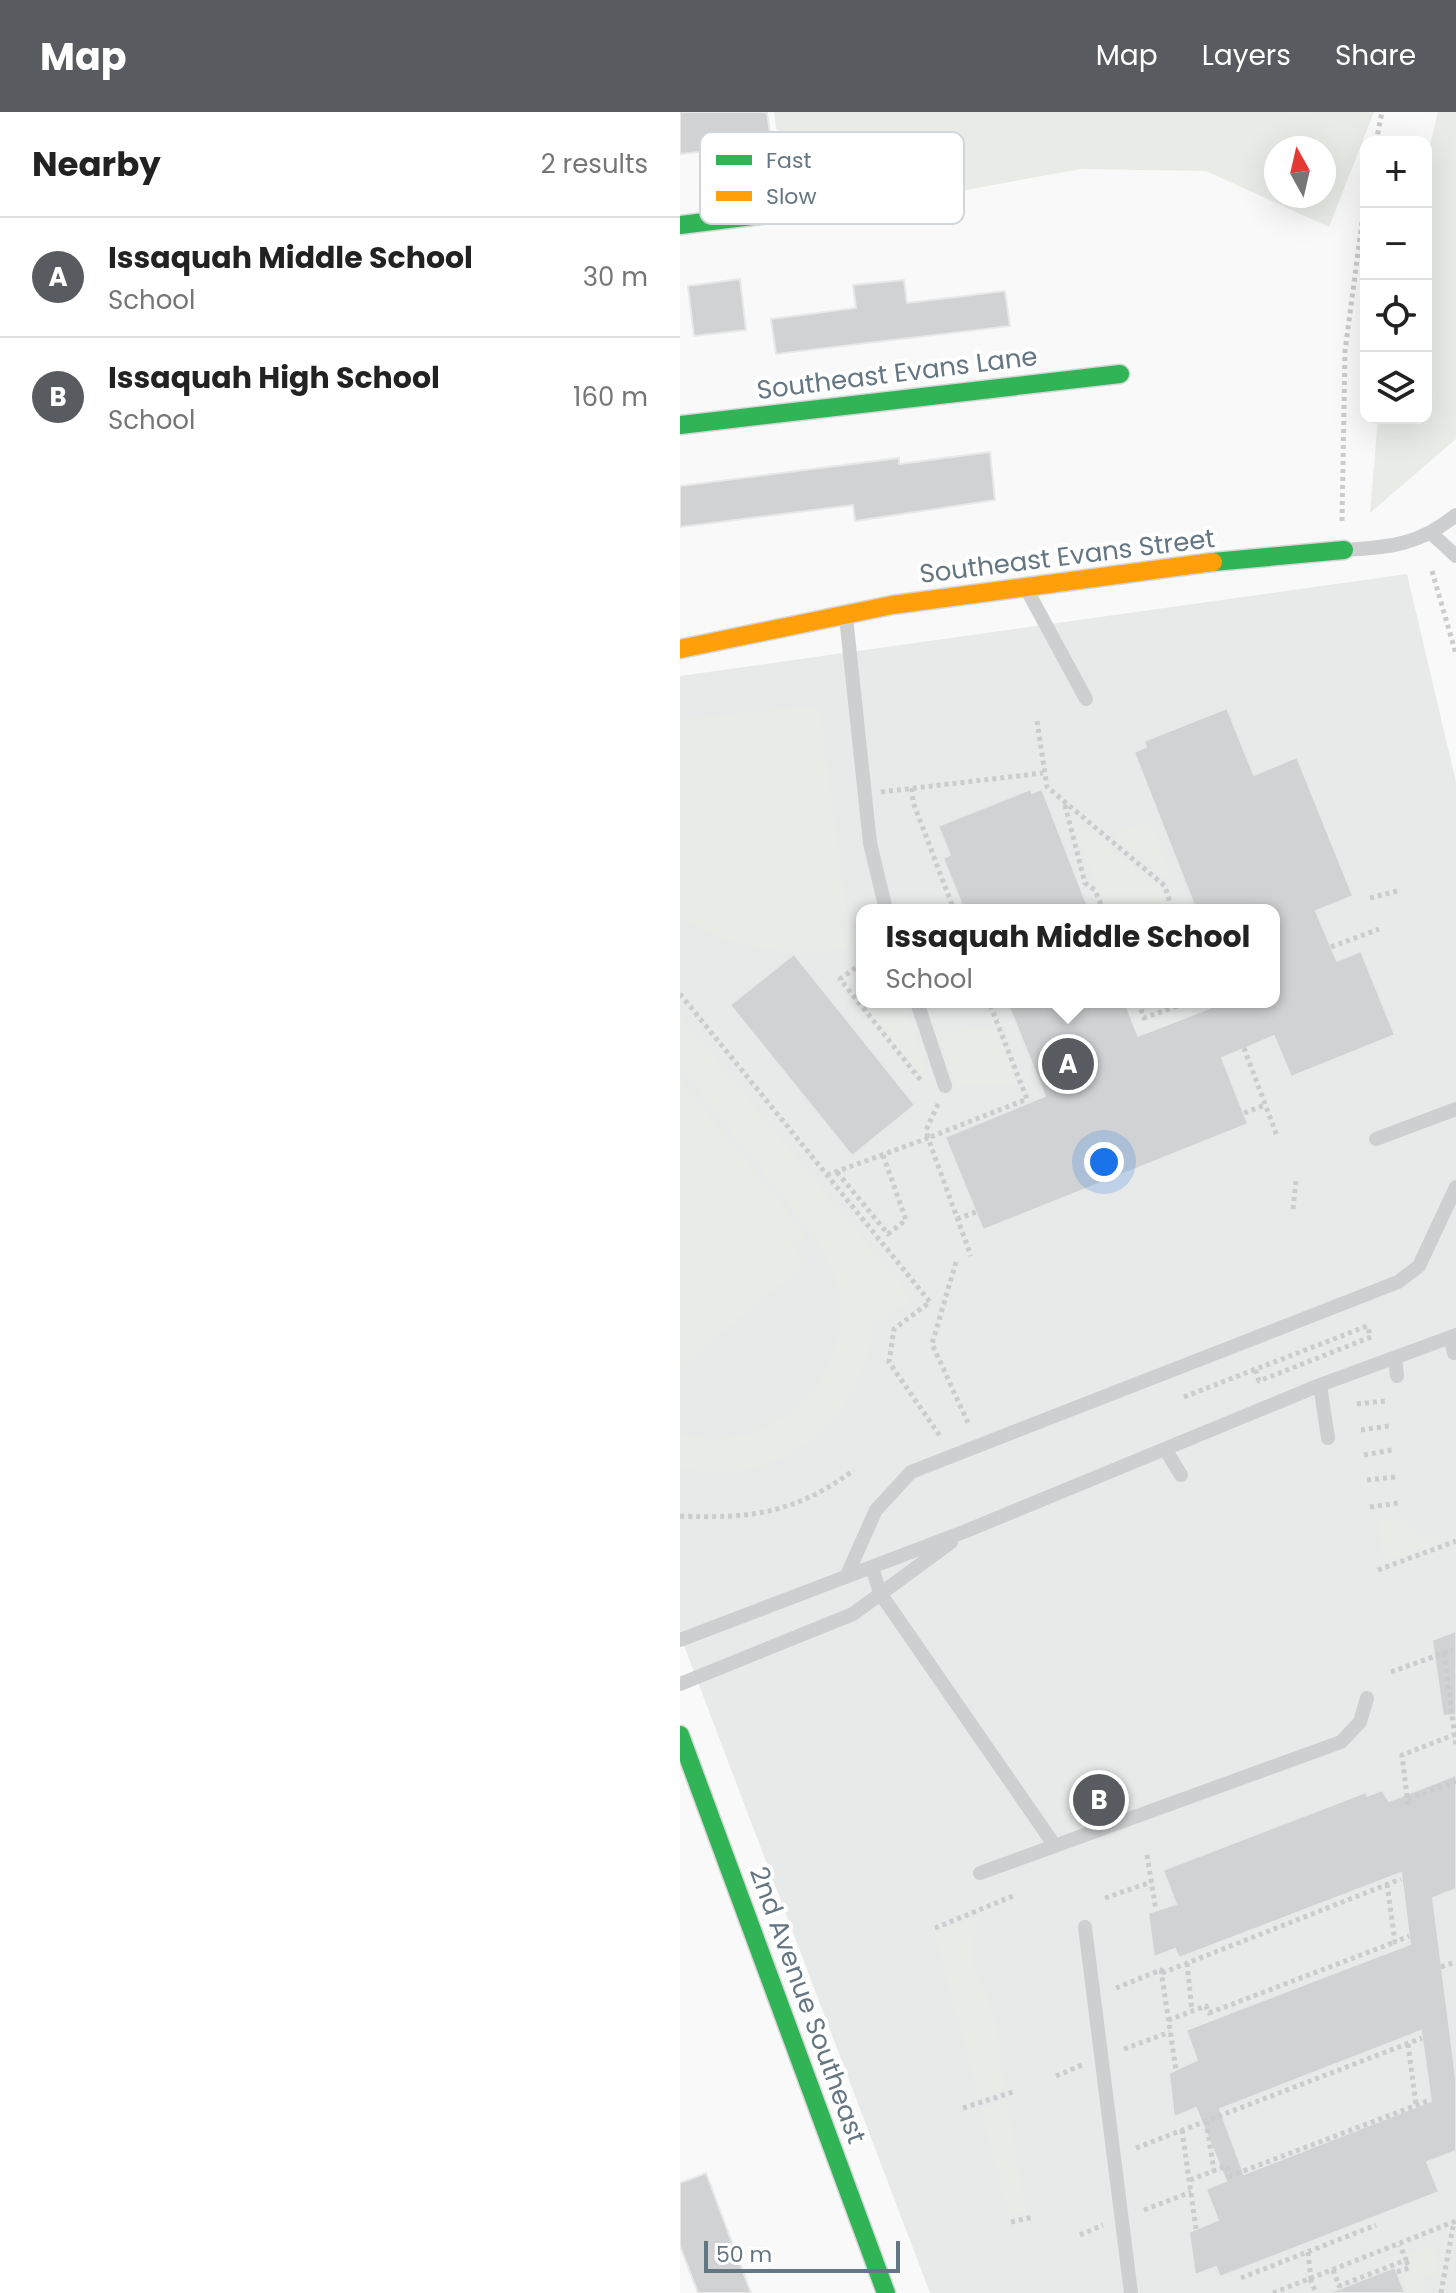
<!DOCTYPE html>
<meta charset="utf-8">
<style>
body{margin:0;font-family:Poppins,sans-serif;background:#f2f2f2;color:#222}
.controls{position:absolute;right:24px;top:24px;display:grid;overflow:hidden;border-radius:16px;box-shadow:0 8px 32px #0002}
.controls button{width:72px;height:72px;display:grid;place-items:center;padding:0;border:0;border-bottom:2px solid #e0e0e0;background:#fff;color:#222;font:40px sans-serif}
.compass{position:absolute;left:584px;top:24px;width:72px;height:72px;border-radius:50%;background:#fff;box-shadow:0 8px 32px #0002;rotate:352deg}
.scale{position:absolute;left:24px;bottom:20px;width:196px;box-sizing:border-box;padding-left:8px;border:4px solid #657683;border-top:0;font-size:22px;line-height:28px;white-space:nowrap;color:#657683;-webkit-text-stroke:6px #fff;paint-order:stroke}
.you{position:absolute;left:424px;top:1050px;width:28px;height:28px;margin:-20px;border:6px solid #fff;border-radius:50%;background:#1a73e8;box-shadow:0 0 0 12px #1a73e833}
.badge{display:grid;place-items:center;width:52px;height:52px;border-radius:50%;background:#585c60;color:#fff;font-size:26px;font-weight:700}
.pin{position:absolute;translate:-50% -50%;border:4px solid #fff;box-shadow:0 2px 8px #0006}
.popup{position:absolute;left:176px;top:792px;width:424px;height:104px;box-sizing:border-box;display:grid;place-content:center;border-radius:16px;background:#fff;filter:drop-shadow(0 2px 6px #0005);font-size:26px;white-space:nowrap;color:#767676}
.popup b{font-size:30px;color:#222}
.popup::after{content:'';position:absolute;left:50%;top:100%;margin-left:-16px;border:16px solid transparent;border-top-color:#fff}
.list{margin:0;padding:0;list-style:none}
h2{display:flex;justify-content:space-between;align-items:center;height:104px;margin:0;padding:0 32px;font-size:34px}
h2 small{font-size:26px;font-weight:400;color:#767676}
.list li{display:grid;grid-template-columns:52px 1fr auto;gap:24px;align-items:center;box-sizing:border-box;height:120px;padding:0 32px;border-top:2px solid #e0e0e0}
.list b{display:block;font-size:30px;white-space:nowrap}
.list p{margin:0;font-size:26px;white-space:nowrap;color:#767676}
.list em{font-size:26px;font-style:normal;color:#767676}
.icon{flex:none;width:44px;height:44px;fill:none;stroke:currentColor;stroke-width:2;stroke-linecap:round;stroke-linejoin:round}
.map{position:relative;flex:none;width:776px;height:2181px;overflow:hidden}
header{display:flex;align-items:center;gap:48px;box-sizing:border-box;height:112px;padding:0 40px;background:#585c60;color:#fff}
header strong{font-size:38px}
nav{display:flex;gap:44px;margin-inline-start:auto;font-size:28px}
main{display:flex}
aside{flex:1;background:#fff}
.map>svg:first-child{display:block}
</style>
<header>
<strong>Map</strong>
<nav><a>Map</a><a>Layers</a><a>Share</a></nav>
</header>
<main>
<aside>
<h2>Nearby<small>2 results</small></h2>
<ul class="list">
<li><span class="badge">A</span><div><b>Issaquah Middle School</b><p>School</p></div><em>30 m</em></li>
<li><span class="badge">B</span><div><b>Issaquah High School</b><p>School</p></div><em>160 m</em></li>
</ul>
</aside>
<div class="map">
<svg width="776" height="2181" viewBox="0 0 776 2181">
<rect width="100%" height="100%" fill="#f9f9f9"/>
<path fill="#e8e9e9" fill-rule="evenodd" d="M 727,462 L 776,670 L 776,2181 L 250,2181 L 0,1523 L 0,564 ZM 182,798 L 594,798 L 594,890 L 182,890 Z"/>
<path fill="#e8ebe6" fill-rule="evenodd" d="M 94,0 L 694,0 L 649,115 L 526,59 L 401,57 L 231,88 L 96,17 ZM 596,36 L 644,36 L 644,84 L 596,84 Z
M 758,0 L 776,0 L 776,327 L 690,401 L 698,306 L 746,306 L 746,49 Z
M 130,594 L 140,601 L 172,837 C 107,844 57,840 0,805 L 0,608 Z
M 470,709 L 491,762 L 487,767 L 432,723 Z
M 405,715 L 480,776 L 486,798 L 426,798 L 396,719 Z
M 182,890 L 223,890 L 252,976 Z
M 0,904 L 232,1186 L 201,1211 L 195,1204 C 187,1304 102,1380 0,1356 L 0,1321 C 85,1348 168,1275 160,1188 C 158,1165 147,1145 135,1126 L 0,954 Z
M 316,916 L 337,972 L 276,975 L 257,920 Z
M 0,968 L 126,1123 L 112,1134 L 126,1152 L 0,1255 Z
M 725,1406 L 740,1423 L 767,1426 L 703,1450 L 698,1409 Z
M 298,1804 L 300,1807 C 282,1853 298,1857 311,1896 C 319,1921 321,1951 325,1977 L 299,1987 L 255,1821 Z
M 327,1987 L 346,2100 L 329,2104 L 301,1997 Z
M 754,2132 L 758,2161 L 744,2165 L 746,2181 L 727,2181 L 720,2164 L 733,2159 L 727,2142 Z"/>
<path fill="#d0d2d3" stroke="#e8e8e8" stroke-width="2" fill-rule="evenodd" d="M 0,0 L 87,0 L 93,42 L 40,49 L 38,38 L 0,42 Z
M 60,167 L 66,218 L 14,224 L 8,174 Z
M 224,168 L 227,191 L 325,179 L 330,214 L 96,242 L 91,207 L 176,196 L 173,173 Z
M 310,340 L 315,388 L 175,409 L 173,393 L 0,415 L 0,374 L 219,346 L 219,352 Z
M 547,596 L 574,663 L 617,645 L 673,784 L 636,799 L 657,849 L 681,839 L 715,923 L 611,965 L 594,924 L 542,946 L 568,1012 L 303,1118 L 265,1025 L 365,984 L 327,890 L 445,890 L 458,924 L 545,890 L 594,890 L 594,798 L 516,798 L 454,640 L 466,635 L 464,629 Z
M 351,677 L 352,681 L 362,677 L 409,798 L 284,798 L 263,746 L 270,743 L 258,714 Z
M 114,842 L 235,993 L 172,1044 L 50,893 Z
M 776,1519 L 776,1603 L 763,1604 L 752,1528 Z
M 776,1663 L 776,1777 L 753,1786 L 776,1966 L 776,2039 L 747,2050 L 759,2080 L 540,2165 L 536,2155 L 515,2163 L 509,2120 L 538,2108 L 526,2077 L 546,2069 L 516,1996 L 494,2005 L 489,1961 L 517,1948 L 506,1918 L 730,1832 L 721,1761 L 499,1846 L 495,1837 L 474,1845 L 468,1801 L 496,1792 L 483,1758 L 686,1680 L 687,1684 L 702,1678 L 709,1689 ZM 741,1919 L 751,1989 L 564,2062 L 540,1997 Z
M 26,2061 L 71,2181 L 18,2181 L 0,2134 L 0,2071 Z
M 715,2155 L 725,2181 L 653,2181 L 653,2179 Z"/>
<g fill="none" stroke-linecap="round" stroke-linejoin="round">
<defs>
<path id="fast" d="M 0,113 L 130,97
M 0,313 L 440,262
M 533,450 L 664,438
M 0,1623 L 206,2181"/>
<path id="slow" d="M 0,537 L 212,493 L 533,450"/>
</defs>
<use href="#fast" stroke="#d5d6d7" stroke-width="21"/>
<use href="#slow" stroke="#d5d6d7" stroke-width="21"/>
<path stroke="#cbcccd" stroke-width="5" stroke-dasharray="4 4" stroke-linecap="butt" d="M 696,30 L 702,0
M 662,409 L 665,239 L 686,80
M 752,459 L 776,542
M 357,609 L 367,675 L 485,774 L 492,798
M 232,676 L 233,690 L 274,798
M 201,680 L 363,661
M 385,693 L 405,771 L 415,778 L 423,798
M 690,786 L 717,779
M 651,835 L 699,817
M 182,851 L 160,867 L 242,970
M 0,882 L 250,1190 L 214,1217 L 209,1250 L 260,1324
M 458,890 L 464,906 L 508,890
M 531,890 L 533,895
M 564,936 L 597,1024
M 258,992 L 246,1018 L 248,1026 L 347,987 L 309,890
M 564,1001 L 585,993
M 157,1060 L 208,1122 L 226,1108 L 203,1043
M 147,1063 L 248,1026 L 291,1144
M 613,1097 L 616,1068
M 277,1107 L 296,1100
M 276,1150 L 252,1232 L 289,1313
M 504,1285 C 565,1261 626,1238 687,1214 L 691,1225 L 579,1269 L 575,1257
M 677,1292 L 705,1289
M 681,1318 L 709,1314
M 684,1343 L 712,1338
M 687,1368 L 715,1365
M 690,1395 L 718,1391
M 0,1404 C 71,1407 116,1401 174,1358
M 698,1458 L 776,1429
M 764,1541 L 776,1634
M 711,1560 L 772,1538
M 728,1687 L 776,1669
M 728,1693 L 722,1643 L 776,1622
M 467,1743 L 476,1798
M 707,1772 L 715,1830 L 729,1824
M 425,1786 L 471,1770
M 255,1816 L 333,1784
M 507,1851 L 512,1899
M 761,1855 L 776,1850
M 482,1861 L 721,1767
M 436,1876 L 481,1858 L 496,1958
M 488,1908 L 526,1894 L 529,1901 L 715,1830
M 728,1932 L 736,1993
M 444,1937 L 490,1920
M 376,1964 L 402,1953
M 283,1996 L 333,1980
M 526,2009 L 534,2059
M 502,2018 L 516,2117
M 456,2036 L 742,1926
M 510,2068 L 546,2054 L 550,2064 L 750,1988
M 464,2098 L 511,2080
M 331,2110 L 353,2105
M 400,2123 L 423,2113
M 628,2140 L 631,2167
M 653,2158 L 659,2174 L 726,2148 L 720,2133
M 717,2160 L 729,2156 L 726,2148
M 561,2166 L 696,2113
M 630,2167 L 636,2181
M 593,2181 L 776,2109
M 761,2181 L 774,2109"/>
<path stroke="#cecfd0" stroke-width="14" d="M 752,422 L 776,444
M 665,438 C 711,435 739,433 776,403
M 347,478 L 406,587
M 166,505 L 190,731 L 206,798
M 237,890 L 265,974
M 696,1027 L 776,997
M 770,1225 L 774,1241
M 715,1246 L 717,1264
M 640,1273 L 648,1326
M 485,1337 L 501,1363
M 192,1455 L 200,1481 L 375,1734
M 166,1465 L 196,1398 L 231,1360 L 718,1170 L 739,1154 L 776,1075
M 0,1528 L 286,1419 L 640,1273 L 776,1223
M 0,1572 L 173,1502 L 271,1430
M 300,1761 L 661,1630 L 680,1610 L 687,1586
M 405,1815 L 451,2181"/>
<use href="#fast" stroke="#30b455" stroke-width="18"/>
<use href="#slow" stroke="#ff9f0a" stroke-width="18"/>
</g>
<g text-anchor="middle" stroke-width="8" stroke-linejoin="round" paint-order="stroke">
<g font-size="26" fill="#657683" stroke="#fff">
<text transform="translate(217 261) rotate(-7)" y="9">Southeast Evans Lane</text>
<text transform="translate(387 444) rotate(-7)" y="9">Southeast Evans Street</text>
<text transform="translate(128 1893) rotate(70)" y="9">2nd Avenue Southeast</text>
</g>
</g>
<rect x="20" y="20" width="264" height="92" rx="12" fill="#fff" stroke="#d1d6da" stroke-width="2"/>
<rect x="36" y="43" width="36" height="10" fill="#30b455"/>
<rect x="36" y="79" width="36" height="10" fill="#ff9f0a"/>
<g font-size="22" fill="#657683">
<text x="86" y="56">Fast</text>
<text x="86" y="92">Slow</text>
</g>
</svg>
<div class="controls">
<button>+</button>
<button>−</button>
<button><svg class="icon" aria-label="locate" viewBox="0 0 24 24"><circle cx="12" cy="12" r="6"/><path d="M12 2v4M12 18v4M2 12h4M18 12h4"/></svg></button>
<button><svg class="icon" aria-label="layers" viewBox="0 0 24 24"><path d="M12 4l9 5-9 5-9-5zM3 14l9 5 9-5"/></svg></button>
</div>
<svg class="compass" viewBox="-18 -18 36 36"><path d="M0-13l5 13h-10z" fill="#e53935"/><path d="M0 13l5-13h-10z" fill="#767676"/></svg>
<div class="scale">50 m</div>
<div class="you"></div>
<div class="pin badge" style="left:388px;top:952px">A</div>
<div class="popup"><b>Issaquah Middle School</b>School</div>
<div class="pin badge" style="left:419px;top:1688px">B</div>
</div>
</main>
